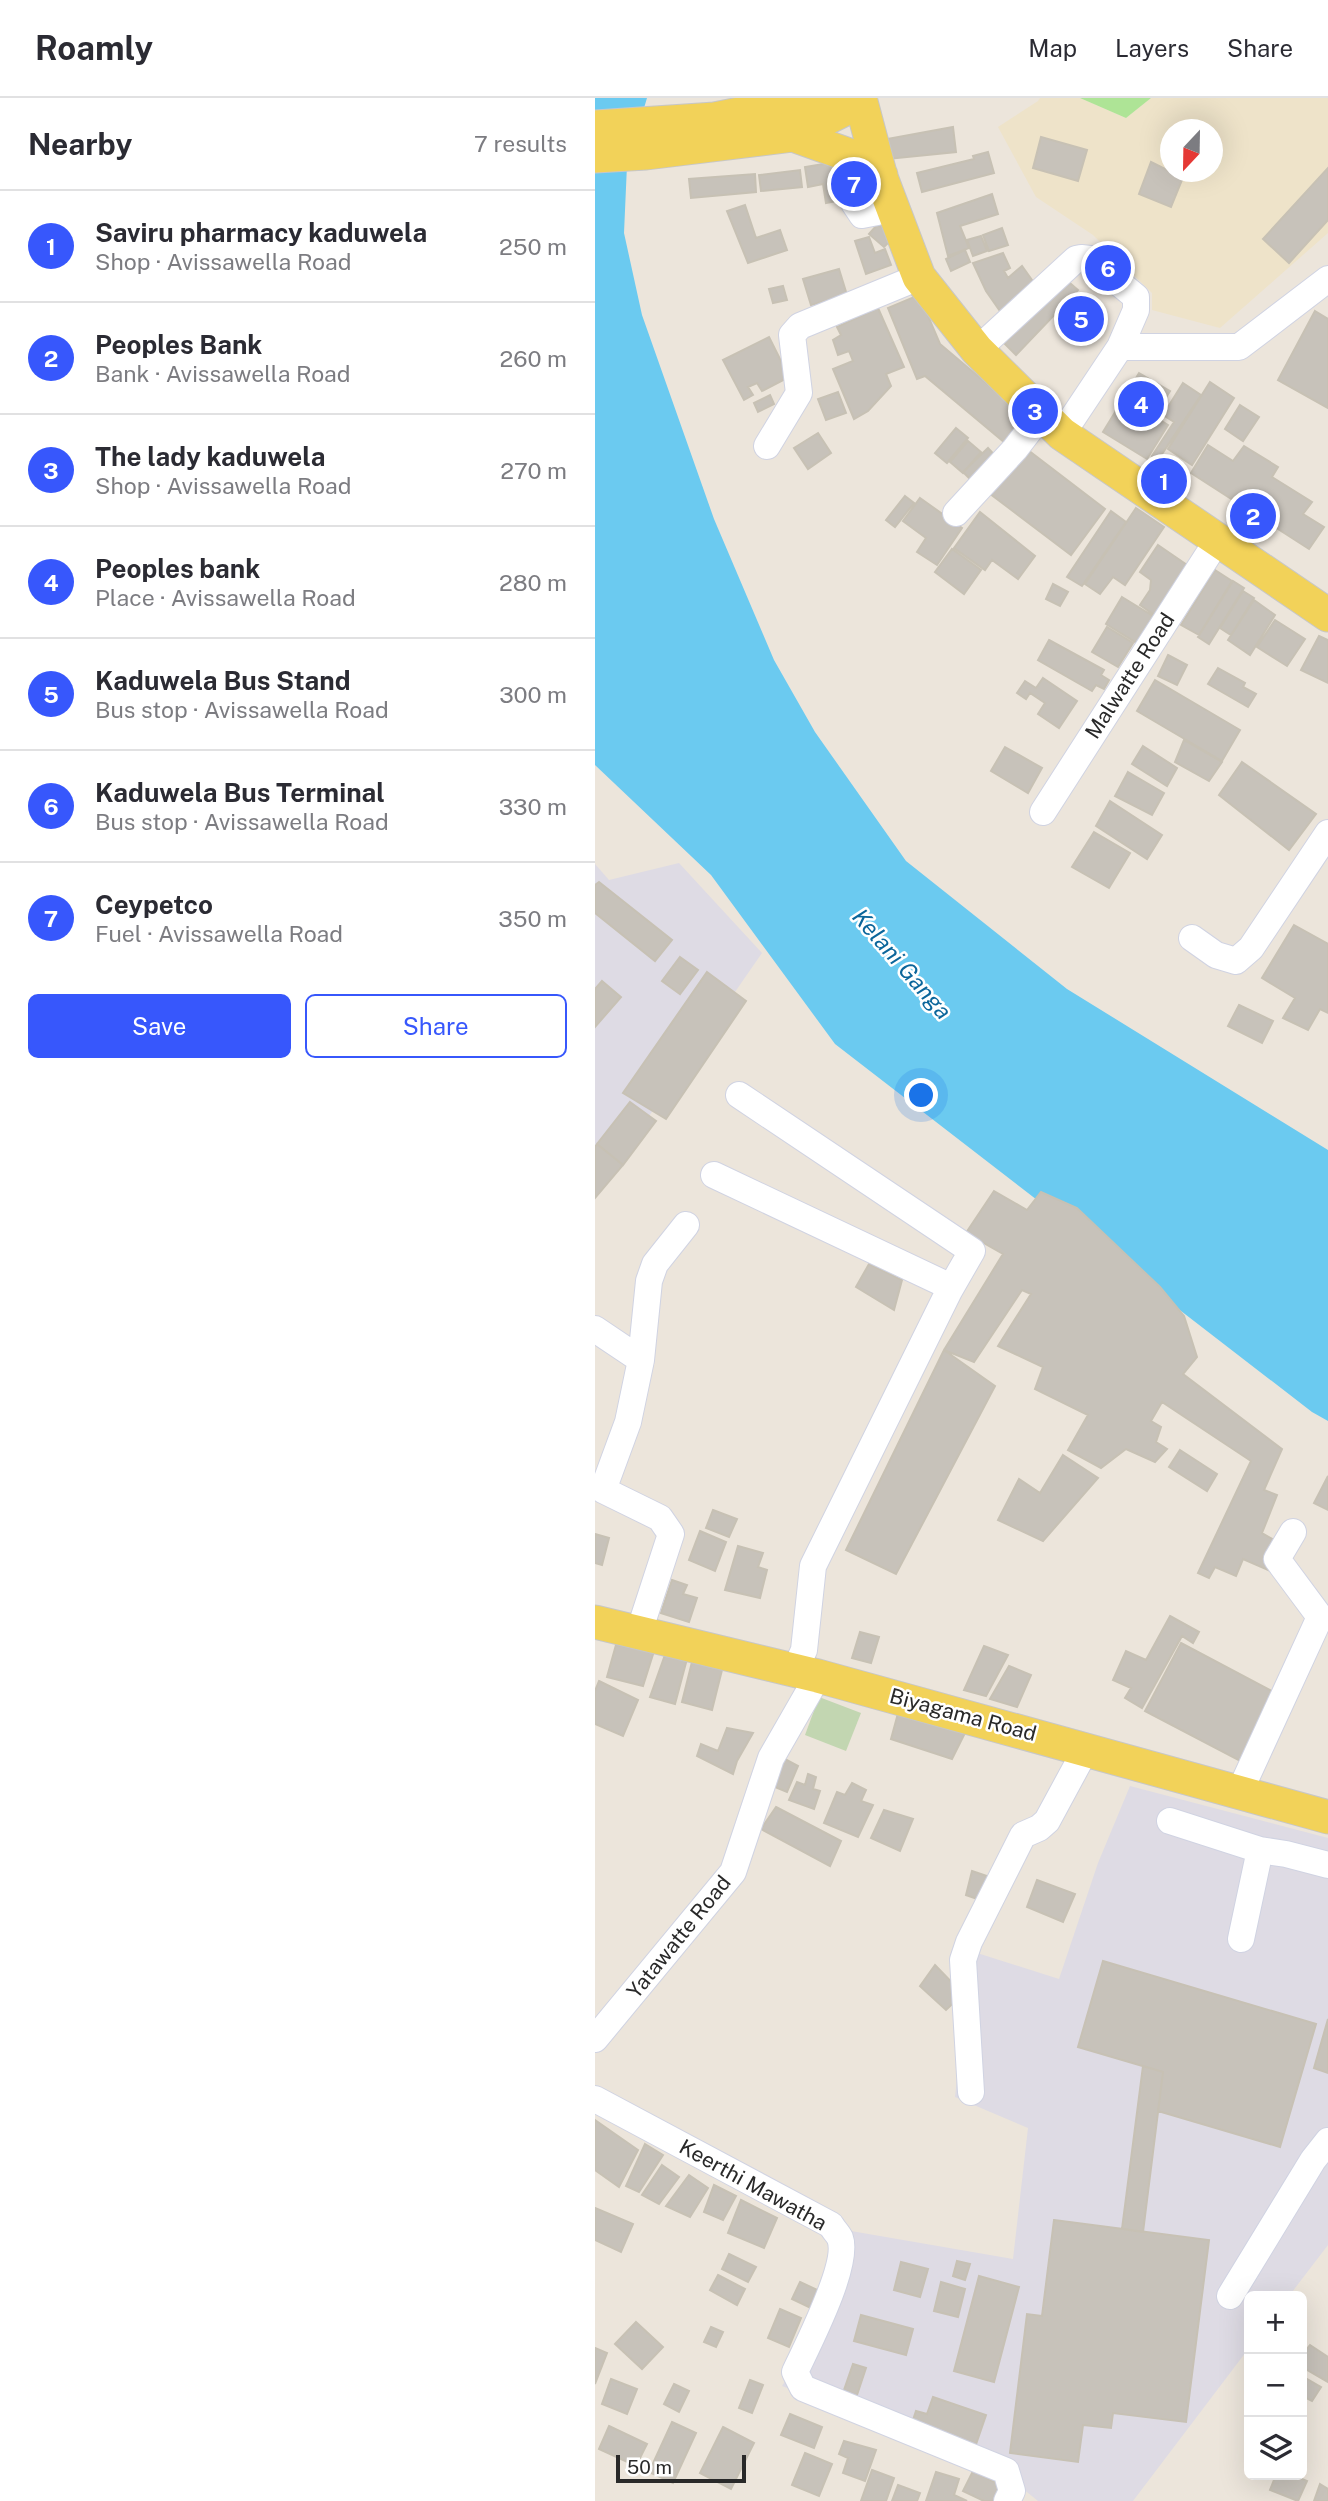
<!DOCTYPE html>
<meta charset="utf-8">
<style>
body{margin:0;font-family:"Public Sans",sans-serif;background:#f2f2f3;color:#2b2b33}
.controls{position:absolute;right:21px;bottom:21px;display:grid;overflow:hidden;border-radius:10px;box-shadow:0 7px 28px #0002}
.controls button{width:63px;height:63px;display:grid;place-items:center;padding:0;border:0;border-bottom:2px solid #e1e1e2;background:#fff;color:#2b2b33;font:35px sans-serif}
.compass{position:absolute;left:565px;top:21px;width:63px;height:63px;border-radius:50%;background:#fff;box-shadow:0 7px 28px #0002;rotate:202deg}
.scale{position:absolute;left:21px;bottom:18px;width:130px;box-sizing:border-box;padding-left:7px;border:4px solid #292929;border-top:0;font-size:19px;line-height:24px;white-space:nowrap;color:#292929;-webkit-text-stroke:5px #fff;paint-order:stroke}
.you{position:absolute;left:327px;top:998px;width:24px;height:24px;margin:-18px;border:5px solid #fff;border-radius:50%;background:#1a73e8;box-shadow:0 0 0 10px #1a73e833}
.badge{display:grid;place-items:center;width:46px;height:46px;border-radius:50%;background:#3757fc;color:#fff;font-size:23px;font-weight:700}
.pin{position:absolute;translate:-50% -50%;border:4px solid #fff;box-shadow:0 2px 7px #0006}
.list{margin:0;padding:0;list-style:none}
h2{display:flex;justify-content:space-between;align-items:center;height:91px;margin:0;padding:0 28px;font-size:30px}
h2 small{font-size:23px;font-weight:400;color:#7c7c81}
.list li{display:grid;grid-template-columns:46px 1fr auto;gap:21px;align-items:center;box-sizing:border-box;height:112px;padding:0 28px;border-top:2px solid #e1e1e2}
.list b{display:block;font-size:26px;white-space:nowrap}
.list p{margin:0;font-size:23px;white-space:nowrap;color:#7c7c81}
.list em{font-size:23px;font-style:normal;color:#7c7c81}
.actions{display:flex;gap:14px;padding:21px 28px}
.actions a{flex:1;padding:16px 0;border:2px solid #3757fc;border-radius:10px;text-align:center;font-size:24px;color:#3757fc}
.actions .main{background:#3757fc;color:#fff}
.icon{flex:none;width:38px;height:38px;fill:none;stroke:currentColor;stroke-width:2;stroke-linecap:round;stroke-linejoin:round}
.map{position:relative;flex:none;width:733px;height:2403px;overflow:hidden}
header{display:flex;align-items:center;gap:42px;box-sizing:border-box;height:98px;padding:0 35px;background:#fff;border-bottom:2px solid #e1e1e2}
header strong{font-size:33px}
nav{display:flex;gap:38px;margin-inline-start:auto;font-size:24px}
main{display:flex}
aside{flex:1;background:#fff}
.map>svg:first-child{display:block}
</style>
<header>
<strong>Roamly</strong>
<nav><a>Map</a><a>Layers</a><a>Share</a></nav>
</header>
<main>
<aside>
<h2>Nearby<small>7 results</small></h2>
<ul class="list">
<li><span class="badge">1</span><div><b>Saviru pharmacy kaduwela</b><p>Shop · Avissawella Road</p></div><em>250 m</em></li>
<li><span class="badge">2</span><div><b>Peoples Bank</b><p>Bank · Avissawella Road</p></div><em>260 m</em></li>
<li><span class="badge">3</span><div><b>The lady kaduwela</b><p>Shop · Avissawella Road</p></div><em>270 m</em></li>
<li><span class="badge">4</span><div><b>Peoples bank</b><p>Place · Avissawella Road</p></div><em>280 m</em></li>
<li><span class="badge">5</span><div><b>Kaduwela Bus Stand</b><p>Bus stop · Avissawella Road</p></div><em>300 m</em></li>
<li><span class="badge">6</span><div><b>Kaduwela Bus Terminal</b><p>Bus stop · Avissawella Road</p></div><em>330 m</em></li>
<li><span class="badge">7</span><div><b>Ceypetco</b><p>Fuel · Avissawella Road</p></div><em>350 m</em></li>
</ul>
<div class="actions"><a class="main">Save</a><a>Share</a></div>
</aside>
<div class="map">
<svg width="733" height="2403" viewBox="0 0 733 2403">
<rect width="100%" height="100%" fill="#ece5db"/>
<path fill="#dedbe4" d="M 84,765 L 167,855 L 0,1096 L 0,766 L 14,782 Z
M 535,1688 L 733,1740 L 733,2147 L 694,2198 L 654,2198 L 654,2250 L 538,2403 L 443,2403 L 391,2361 L 345,2348 L 187,2288 L 232,2219 L 256,2133 L 418,2161 L 433,2030 L 360,1999 L 373,1877 L 379,1854 L 464,1881 L 503,1765 Z"/>
<path fill="#eee3c9" fill-rule="evenodd" d="M 445,0 L 485,0 L 531,20 L 556,0 L 733,0 L 733,135 L 625,230 L 557,212 L 557,195 L 498,137 L 441,99 L 403,29 L 443,3 ZM 576,32 L 618,32 L 618,74 L 576,74 Z"/>
<path fill="#aee496" d="M 485,0 L 556,0 L 531,20 Z"/>
<path fill="#c2d6b1" d="M 224,1599 L 266,1615 L 251,1653 L 210,1637 Z"/>
<path fill="#6bcaf0" d="M 0,0 L 52,0 L 32,67 L 29,135 L 47,217 L 119,421 L 179,562 L 220,634 L 311,763 L 472,891 L 733,1052 L 733,1323 L 717,1314 L 240,946 L 116,777 L 0,667 Z"/>
<path fill="#c7c2ba" stroke="#c7c1b4" stroke-width="2" d="M 358,29 L 361,54 L 293,61 L 292,41 Z
M 446,39 L 492,52 L 483,83 L 438,70 Z
M 393,54 L 399,75 L 327,94 L 322,75 L 379,61 L 378,58 Z
M 556,64 L 576,74 L 589,77 L 576,109 L 544,96 Z
M 235,65 L 242,103 L 231,105 L 228,86 L 213,89 L 210,69 Z
M 733,70 L 733,122 L 694,165 L 668,141 Z
M 205,72 L 207,89 L 166,93 L 164,77 Z
M 160,76 L 161,94 L 96,100 L 94,81 Z
M 397,96 L 403,116 L 365,128 L 374,150 L 353,158 L 342,115 Z
M 150,107 L 161,140 L 185,132 L 192,152 L 153,165 L 132,113 Z
M 283,126 L 298,140 L 289,149 L 274,136 Z
M 407,130 L 413,147 L 394,153 L 388,137 Z
M 386,138 L 392,153 L 378,158 L 372,142 Z
M 274,139 L 280,155 L 290,151 L 296,167 L 271,176 L 260,143 Z
M 370,152 L 375,164 L 356,173 L 351,161 Z
M 408,155 L 415,170 L 409,173 L 413,180 L 427,168 L 439,185 L 407,216 L 391,193 L 378,165 Z
M 244,171 L 252,197 L 216,207 L 208,181 Z
M 468,179 L 483,192 L 421,257 L 407,243 Z
M 188,188 L 192,202 L 178,205 L 174,191 Z
M 324,197 L 345,246 L 437,324 L 415,349 L 330,278 L 322,281 L 293,210 Z
M 283,210 L 309,269 L 291,276 L 296,288 L 273,313 L 259,321 L 238,271 L 258,263 L 254,253 L 243,257 L 238,242 L 246,237 L 242,229 Z
M 720,213 L 733,221 L 733,310 L 683,282 Z
M 174,239 L 194,279 L 167,293 L 162,285 L 153,289 L 158,297 L 149,302 L 128,262 Z
M 544,275 L 575,293 L 559,318 L 573,327 L 552,361 L 508,334 Z
M 615,284 L 639,300 L 597,367 L 573,351 Z
M 588,285 L 606,297 L 563,362 L 557,358 L 579,324 L 568,317 Z
M 243,294 L 251,315 L 231,322 L 223,301 Z
M 175,297 L 179,306 L 163,314 L 159,305 Z
M 645,307 L 664,319 L 648,343 L 630,331 Z
M 361,330 L 373,340 L 352,365 L 340,355 Z
M 223,335 L 236,355 L 213,371 L 199,350 Z
M 373,343 L 386,354 L 368,375 L 355,364 Z
M 613,347 L 638,363 L 649,348 L 683,369 L 677,379 L 717,404 L 708,416 L 729,429 L 714,451 L 596,375 Z
M 429,349 L 510,411 L 476,457 L 394,395 Z
M 393,350 L 405,363 L 381,387 L 368,374 Z
M 310,398 L 319,405 L 300,429 L 291,422 Z
M 325,400 L 367,430 L 342,467 L 322,454 L 331,440 L 308,423 Z
M 541,410 L 569,429 L 530,487 L 518,479 L 505,496 L 490,486 Z
M 516,413 L 531,424 L 487,488 L 472,479 Z
M 385,414 L 440,458 L 423,481 L 397,462 L 390,472 L 359,450 Z
M 563,447 L 595,469 L 561,518 L 545,507 L 555,492 L 556,482 L 545,474 Z
M 357,451 L 386,472 L 369,496 L 340,474 Z
M 620,472 L 637,483 L 604,537 L 586,527 Z
M 638,483 L 649,490 L 614,546 L 603,539 Z
M 458,486 L 473,494 L 465,508 L 451,501 Z
M 648,493 L 659,500 L 636,537 L 625,530 Z
M 527,499 L 558,518 L 542,545 L 511,526 Z
M 659,502 L 680,517 L 655,557 L 633,542 Z
M 680,522 L 710,541 L 692,568 L 662,549 Z
M 512,529 L 538,545 L 523,569 L 497,554 Z
M 724,538 L 733,542 L 733,585 L 706,572 Z
M 454,542 L 509,572 L 506,577 L 514,582 L 509,591 L 501,587 L 497,593 L 443,562 Z
M 573,557 L 592,567 L 582,587 L 563,578 Z
M 623,570 L 650,585 L 648,589 L 661,596 L 653,609 L 613,586 Z
M 448,580 L 482,603 L 464,630 L 443,616 L 450,605 L 435,595 L 431,601 L 422,595 L 430,583 L 441,590 Z
M 560,582 L 645,632 L 627,663 L 542,613 Z
M 589,642 L 627,664 L 614,683 L 580,664 Z
M 548,648 L 582,670 L 572,688 L 537,666 Z
M 410,649 L 447,670 L 433,695 L 396,673 Z
M 647,664 L 721,716 L 694,752 L 624,697 Z
M 533,674 L 569,695 L 557,717 L 520,698 Z
M 515,703 L 567,737 L 552,761 L 501,728 Z
M 499,734 L 535,755 L 514,790 L 477,769 Z
M 4,784 L 77,842 L 60,863 L 0,815 L 0,787 Z
M 699,827 L 733,846 L 733,915 L 725,911 L 713,932 L 688,920 L 700,900 L 667,880 Z
M 85,859 L 103,872 L 85,896 L 67,883 Z
M 112,874 L 151,903 L 71,1021 L 28,995 Z
M 7,883 L 26,899 L 0,929 L 0,891 Z
M 644,907 L 678,923 L 667,945 L 633,928 Z
M 35,1004 L 61,1023 L 28,1067 L 2,1046 Z
M 2,1046 L 28,1067 L 0,1100 L 0,1049 Z
M 399,1093 L 432,1112 L 446,1094 L 482,1110 L 565,1189 L 589,1218 L 602,1259 L 588,1276 L 687,1351 L 669,1392 L 682,1397 L 667,1435 L 698,1453 L 685,1477 L 648,1461 L 641,1478 L 620,1469 L 614,1480 L 603,1475 L 656,1363 L 567,1304 L 556,1323 L 566,1329 L 561,1344 L 572,1351 L 560,1364 L 531,1351 L 506,1370 L 473,1352 L 493,1317 L 440,1291 L 448,1269 L 403,1248 L 436,1196 L 427,1192 L 379,1264 L 349,1252 L 408,1156 L 371,1135 Z
M 274,1166 L 307,1182 L 299,1212 L 261,1189 Z
M 349,1252 L 400,1288 L 301,1476 L 251,1452 Z
M 585,1352 L 622,1376 L 612,1393 L 574,1369 Z
M 468,1357 L 503,1380 L 448,1443 L 403,1422 L 424,1381 L 445,1395 Z
M 733,1378 L 733,1412 L 719,1405 Z
M 118,1412 L 142,1421 L 134,1439 L 111,1430 Z
M 105,1433 L 131,1444 L 120,1473 L 94,1462 Z
M 0,1436 L 14,1440 L 7,1467 L 0,1465 Z
M 143,1448 L 168,1455 L 163,1469 L 172,1472 L 165,1500 L 130,1492 Z
M 77,1482 L 92,1487 L 88,1496 L 102,1500 L 94,1524 L 66,1515 Z
M 575,1518 L 604,1534 L 598,1545 L 587,1538 L 547,1610 L 530,1600 L 536,1590 L 518,1582 L 531,1553 L 551,1562 Z
M 265,1534 L 284,1539 L 276,1565 L 257,1560 Z
M 586,1545 L 686,1598 L 651,1666 L 550,1613 Z
M 21,1547 L 59,1553 L 48,1588 L 12,1579 Z
M 389,1548 L 413,1557 L 391,1598 L 369,1592 Z
M 71,1554 L 92,1561 L 80,1606 L 55,1599 Z
M 98,1560 L 128,1568 L 117,1612 L 87,1604 Z
M 414,1568 L 436,1577 L 422,1609 L 395,1601 Z
M 4,1583 L 43,1602 L 28,1638 L 0,1626 L 0,1593 Z
M 305,1608 L 374,1627 L 357,1661 L 296,1641 Z
M 132,1630 L 158,1635 L 142,1663 L 138,1676 L 102,1658 L 106,1646 L 123,1653 Z
M 186,1659 L 203,1668 L 192,1694 L 175,1687 Z
M 213,1676 L 221,1679 L 218,1691 L 225,1693 L 219,1711 L 194,1702 L 202,1684 L 210,1687 Z
M 257,1685 L 271,1692 L 266,1703 L 278,1707 L 263,1739 L 229,1725 L 242,1694 L 250,1697 Z
M 181,1709 L 246,1743 L 235,1768 L 166,1731 Z
M 289,1712 L 318,1721 L 305,1753 L 276,1740 Z
M 377,1773 L 401,1781 L 391,1804 L 371,1797 Z
M 442,1782 L 480,1796 L 468,1824 L 432,1809 Z
M 508,1863 L 721,1926 L 685,2049 L 563,2013 L 568,1974 L 483,1949 Z
M 340,1867 L 368,1896 L 351,1912 L 325,1888 Z
M 733,1921 L 733,1975 L 719,1970 Z
M 548,1968 L 568,1974 L 548,2134 L 527,2131 Z
M 0,2022 L 43,2052 L 24,2089 L 0,2072 Z
M 50,2046 L 68,2057 L 44,2094 L 31,2088 Z
M 67,2067 L 84,2079 L 64,2106 L 47,2097 Z
M 94,2077 L 113,2090 L 95,2119 L 71,2108 Z
M 119,2087 L 141,2098 L 128,2122 L 109,2114 Z
M 146,2102 L 182,2120 L 169,2150 L 133,2135 Z
M 0,2110 L 38,2126 L 26,2154 L 0,2142 Z
M 459,2122 L 614,2142 L 591,2324 L 518,2315 L 516,2330 L 488,2327 L 483,2364 L 415,2355 L 432,2216 L 447,2218 Z
M 134,2156 L 161,2169 L 153,2184 L 127,2171 Z
M 362,2163 L 375,2166 L 370,2182 L 358,2178 Z
M 306,2164 L 333,2171 L 325,2199 L 299,2192 Z
M 123,2177 L 150,2191 L 142,2207 L 115,2192 Z
M 384,2178 L 424,2189 L 399,2284 L 359,2273 Z
M 205,2184 L 231,2196 L 222,2213 L 197,2201 Z
M 346,2184 L 370,2191 L 363,2219 L 339,2213 Z
M 185,2211 L 206,2220 L 194,2249 L 173,2240 Z
M 266,2217 L 318,2231 L 311,2257 L 259,2243 Z
M 41,2224 L 68,2249 L 47,2271 L 20,2246 Z
M 116,2229 L 128,2234 L 121,2249 L 109,2244 Z
M 715,2247 L 733,2259 L 733,2284 L 707,2269 L 707,2257 Z
M 0,2250 L 12,2255 L 0,2286 Z
M 258,2266 L 271,2270 L 261,2300 L 248,2295 Z
M 707,2278 L 726,2289 L 717,2303 L 707,2298 Z
M 16,2281 L 42,2291 L 32,2316 L 7,2306 Z
M 155,2282 L 168,2287 L 157,2315 L 144,2310 Z
M 79,2286 L 94,2293 L 84,2314 L 69,2306 Z
M 338,2299 L 391,2317 L 379,2352 L 318,2322 L 321,2313 L 332,2316 Z
M 195,2316 L 227,2329 L 219,2350 L 186,2337 Z
M 77,2324 L 101,2335 L 78,2385 L 54,2374 Z
M 14,2328 L 52,2346 L 41,2368 L 4,2351 Z
M 128,2329 L 159,2345 L 136,2391 L 105,2375 Z
M 249,2343 L 281,2352 L 270,2383 L 248,2375 L 253,2360 L 244,2356 Z
M 210,2355 L 237,2366 L 224,2398 L 197,2387 Z
M 277,2372 L 299,2380 L 291,2403 L 266,2403 Z
M 378,2373 L 408,2388 L 401,2403 L 389,2403 L 368,2393 Z
M 341,2374 L 364,2381 L 359,2397 L 372,2403 L 331,2403 Z
M 681,2377 L 698,2377 L 712,2383 L 703,2403 L 675,2392 Z
M 725,2386 L 733,2391 L 733,2403 L 719,2403 Z
M 303,2387 L 325,2395 L 322,2403 L 297,2403 Z"/>
<g fill="none" stroke-linecap="round" stroke-linejoin="round">
<defs>
<path id="minor" d="M 251,90 L 259,84 L 286,79
M 259,105 L 267,117 L 298,111
M 382,252 L 481,161 L 486,160 L 495,161 L 541,199 L 541,212 L 525,249
M 467,336 L 525,249 L 644,249 L 733,181
M 172,348 L 204,295 L 197,237 L 205,228 L 324,179
M 361,415 L 420,351 L 447,316
M 448,714 L 622,443
M 597,840 L 621,857 L 641,863 L 656,850 L 733,735
M 144,997 L 377,1153 L 354,1193
M 119,1077 L 356,1189 L 218,1468 L 209,1552 L 200,1572
M 0,1231 L 46,1262
M 44,1534 L 76,1436 L 65,1420 L 8,1392 L 33,1324 L 46,1262 L 54,1183 L 60,1166 L 91,1127
M 645,1693 L 725,1519 L 682,1461 L 698,1434
M 575,1723 L 665,1752
M 646,1841 L 665,1752 L 691,1756 L 733,1767
M 0,1941 L 138,1774 L 176,1660 L 223,1578
M 376,1994 L 368,1862 L 374,1844 L 428,1737 L 444,1730 L 452,1723 L 491,1651
M 0,2001 L 236,2127 C 238,2131 243,2136 245,2140 C 255,2166 212,2248 200,2274 L 208,2290 L 411,2373 L 417,2393 L 412,2403
M 635,2198 L 718,2062 L 733,2043"/>
<path id="major" d="M 265,0 L 286,79 L 324,179 L 382,252 L 467,336 L 733,517
M 0,29 L 120,21 L 222,0
M 198,37 L 265,61 L 286,77
M 0,58 L 51,55 L 198,37 L 246,13 L 263,0
M 0,1524 L 223,1578 L 733,1719"/>
</defs>
<use href="#minor" stroke="#d0d3e2" stroke-width="28"/>
<use href="#major" stroke="#c7c7c7" stroke-width="35"/>
<use href="#minor" stroke="#fff" stroke-width="26"/>
<use href="#major" stroke="#f2d259" stroke-width="33"/>
</g>
<g text-anchor="middle" stroke-width="5" stroke-linejoin="round" paint-order="stroke">
<g font-size="21" fill="#292929" stroke="#fff">
<text transform="translate(535 578) rotate(-57)" y="7">Malwatte Road</text>
<text transform="translate(368 1617) rotate(15)" y="7">Biyagama Road</text>
<text transform="translate(84 1839) rotate(-51)" y="7">Yatawatte Road</text>
<text transform="translate(158 2087) rotate(29)" y="7">Keerthi Mawatha</text>
</g>
<g font-size="23" font-style="italic" fill="#0b669b" stroke="#fff">
<text transform="translate(307 866) rotate(49)" y="8">Kelani Ganga</text>
</g>
</g>
</svg>
<div class="controls">
<button>+</button>
<button>−</button>
<button><svg class="icon" aria-label="layers" viewBox="0 0 24 24"><path d="M12 4l9 5-9 5-9-5zM3 14l9 5 9-5"/></svg></button>
</div>
<svg class="compass" viewBox="-18 -18 36 36"><path d="M0-13l5 13h-10z" fill="#e53935"/><path d="M0 13l5-13h-10z" fill="#7c7c81"/></svg>
<div class="scale">50 m</div>
<div class="you"></div>
<div class="pin badge" style="left:569px;top:383px">1</div>
<div class="pin badge" style="left:658px;top:418px">2</div>
<div class="pin badge" style="left:440px;top:313px">3</div>
<div class="pin badge" style="left:546px;top:306px">4</div>
<div class="pin badge" style="left:486px;top:221px">5</div>
<div class="pin badge" style="left:513px;top:170px">6</div>
<div class="pin badge" style="left:259px;top:86px">7</div>
</div>
</main>
